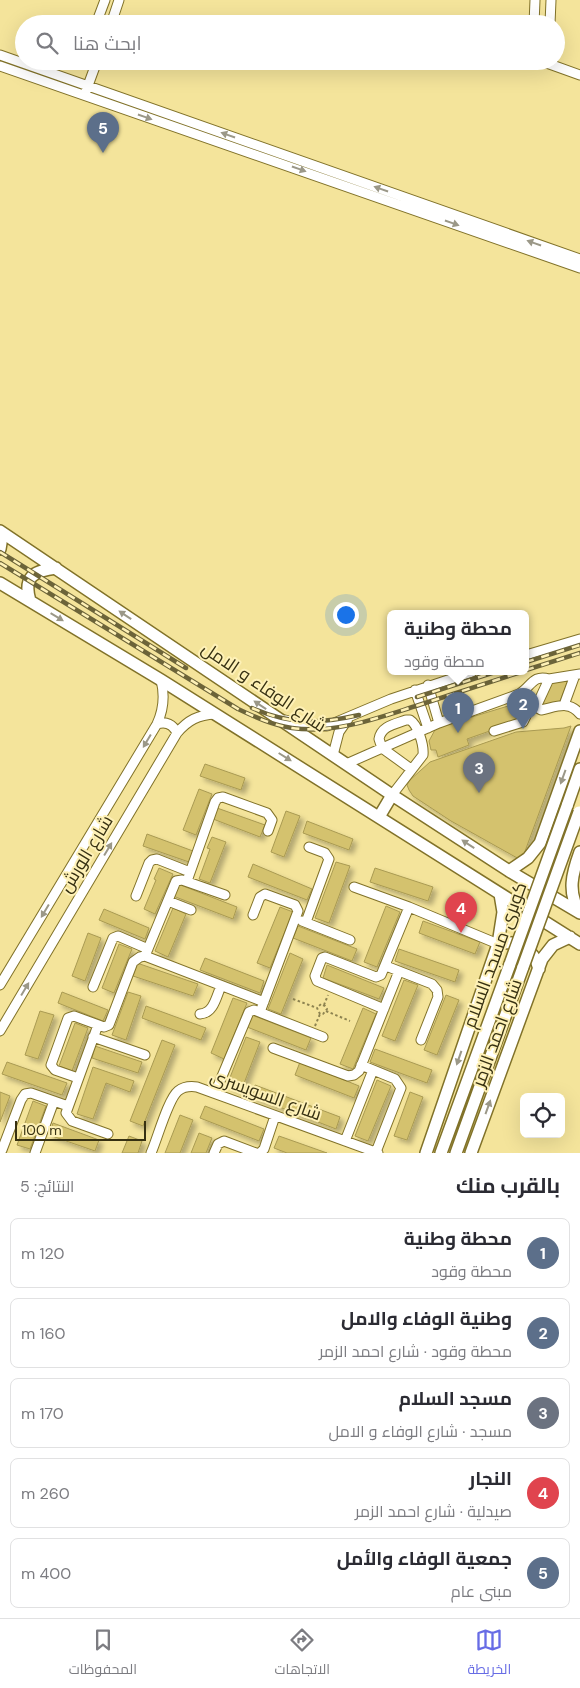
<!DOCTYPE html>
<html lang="ar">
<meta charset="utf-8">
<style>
body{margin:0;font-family:"DM Sans",Cairo,sans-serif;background:#f2f2f3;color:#2b2b33;direction:rtl}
.controls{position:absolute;right:15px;bottom:15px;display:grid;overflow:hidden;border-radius:8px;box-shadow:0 5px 20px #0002}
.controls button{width:45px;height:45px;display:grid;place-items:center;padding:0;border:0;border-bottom:1px solid #e1e1e2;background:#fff;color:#2b2b33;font:25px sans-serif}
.scale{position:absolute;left:15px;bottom:12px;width:131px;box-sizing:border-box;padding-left:5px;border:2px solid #373112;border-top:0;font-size:14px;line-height:18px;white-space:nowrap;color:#373112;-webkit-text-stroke:4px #fef1b7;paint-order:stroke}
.you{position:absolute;left:345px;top:614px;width:18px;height:18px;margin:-12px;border:4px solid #fff;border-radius:50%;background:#1a73e8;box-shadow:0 0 0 8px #1a73e833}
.badge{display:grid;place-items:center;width:32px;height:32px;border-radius:50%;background:#676ce5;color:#fff;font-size:16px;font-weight:700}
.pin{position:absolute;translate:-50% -41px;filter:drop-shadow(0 1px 2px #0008)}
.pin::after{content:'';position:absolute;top:26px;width:18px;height:15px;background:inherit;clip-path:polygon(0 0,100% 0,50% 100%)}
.popup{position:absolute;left:387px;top:610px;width:142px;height:65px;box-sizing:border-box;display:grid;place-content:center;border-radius:8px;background:#fff;filter:drop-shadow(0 1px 4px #0005);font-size:16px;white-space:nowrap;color:#7c7c81}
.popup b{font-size:19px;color:#2b2b33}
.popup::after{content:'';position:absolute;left:50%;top:100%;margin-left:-10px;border:10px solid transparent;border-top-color:#fff}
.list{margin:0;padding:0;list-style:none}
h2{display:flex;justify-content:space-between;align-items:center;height:65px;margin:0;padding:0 20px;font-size:21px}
h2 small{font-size:16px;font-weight:400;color:#7c7c81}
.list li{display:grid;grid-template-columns:32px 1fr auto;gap:15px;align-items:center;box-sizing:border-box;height:70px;margin:0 10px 10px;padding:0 10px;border:1px solid #e1e1e2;border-radius:8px}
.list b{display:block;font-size:19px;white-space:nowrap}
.list p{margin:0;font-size:16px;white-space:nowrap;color:#7c7c81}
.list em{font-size:16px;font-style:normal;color:#7c7c81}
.icon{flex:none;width:28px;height:28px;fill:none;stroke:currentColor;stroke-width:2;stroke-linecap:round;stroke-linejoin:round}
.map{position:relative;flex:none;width:580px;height:1153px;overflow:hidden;direction:ltr}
.search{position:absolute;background:#fff;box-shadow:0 5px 20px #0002;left:15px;right:15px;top:15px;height:55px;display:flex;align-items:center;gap:12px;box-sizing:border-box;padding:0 18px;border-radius:28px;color:#7c7c81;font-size:19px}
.sheet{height:465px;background:#fff}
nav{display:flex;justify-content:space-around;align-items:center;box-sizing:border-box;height:70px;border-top:1px solid #e1e1e2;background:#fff;font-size:14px;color:#7c7c81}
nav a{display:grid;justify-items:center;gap:2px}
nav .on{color:#676ce5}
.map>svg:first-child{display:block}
</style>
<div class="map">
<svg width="580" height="1153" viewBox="0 0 580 1153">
<defs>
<filter id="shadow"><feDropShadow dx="4" dy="4" stdDeviation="2.5" flood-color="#0004"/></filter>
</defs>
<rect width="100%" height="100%" fill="#f4e49b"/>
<path fill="#d4c26e" stroke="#a99a52" filter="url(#shadow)" d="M 570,676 L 560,701 L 542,708 L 550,683 Z
M 508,706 L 521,712 L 521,720 L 467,739 L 469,745 L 438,757 L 436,750 L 431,750 L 429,741 L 436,728 Z
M 571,726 L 524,854 L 519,859 L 451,821 L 413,796 L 409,790 L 407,785 L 410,780 L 430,762 L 516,732 L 564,728 Z
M 205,764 L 245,778 L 241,790 L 200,776 Z
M 199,789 L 212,794 L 196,835 L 183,830 Z
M 217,808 L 265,825 L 260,837 L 213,819 Z
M 286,811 L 300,816 L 284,857 L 271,852 Z
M 307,821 L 353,839 L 349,850 L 303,833 Z
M 147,834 L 193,851 L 189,862 L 143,846 Z
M 212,837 L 226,842 L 210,883 L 199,879 L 210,849 L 207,848 Z
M 336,862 L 350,866 L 329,923 L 315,918 Z
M 253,864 L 312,889 L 307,900 L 248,877 Z
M 159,868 L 173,874 L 155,914 L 144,909 L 156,880 L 154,879 Z
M 375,868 L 433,887 L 428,901 L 370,882 Z
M 178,884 L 237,907 L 233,919 L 173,896 Z
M 386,906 L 400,912 L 377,967 L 364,962 Z
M 280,907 L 293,912 L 270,968 L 257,963 Z
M 173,908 L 186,914 L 168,957 L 155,951 Z
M 104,909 L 149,928 L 145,939 L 99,920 Z
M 423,921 L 480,942 L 475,954 L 419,933 Z
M 298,926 L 357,949 L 352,961 L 293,938 Z
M 88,933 L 101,938 L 85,981 L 72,976 Z
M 119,944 L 132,949 L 114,993 L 102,988 Z
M 399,949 L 459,970 L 455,982 L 395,961 Z
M 290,953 L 303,959 L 281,1014 L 268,1009 Z
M 205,958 L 264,981 L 260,993 L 200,970 Z
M 137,963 L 198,984 L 193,996 L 133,976 Z
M 327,965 L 384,988 L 379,999 L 323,978 Z
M 404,980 L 418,985 L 395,1041 L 382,1036 Z
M 62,992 L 108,1010 L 103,1021 L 58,1003 Z
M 128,992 L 141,996 L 126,1040 L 112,1035 Z
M 446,995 L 459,1000 L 437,1055 L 424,1050 Z
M 233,998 L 247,1003 L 224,1059 L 211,1053 Z
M 146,1006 L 206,1028 L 201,1040 L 142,1018 Z
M 363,1008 L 376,1014 L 353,1069 L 340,1064 Z
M 40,1011 L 54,1015 L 38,1059 L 25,1055 Z
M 252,1015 L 311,1038 L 306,1050 L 247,1027 Z
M 75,1023 L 88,1028 L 72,1071 L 59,1066 Z
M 246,1037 L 260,1042 L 241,1091 L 227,1085 Z
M 162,1040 L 175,1045 L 143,1126 L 130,1121 Z
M 95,1046 L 142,1062 L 138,1073 L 92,1058 Z
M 375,1049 L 432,1070 L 427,1083 L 370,1062 Z
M 7,1062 L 67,1083 L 62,1095 L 2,1074 Z
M 300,1062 L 359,1086 L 354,1098 L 295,1075 Z
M 93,1067 L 134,1081 L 130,1092 L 106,1083 L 93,1119 L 77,1114 Z
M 377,1080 L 391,1086 L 368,1141 L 355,1136 Z
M 255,1085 L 340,1117 L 336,1129 L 251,1096 Z
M 0,1092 L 10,1096 L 0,1122 Z
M 410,1092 L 423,1097 L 407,1140 L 394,1136 Z
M 33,1101 L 46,1106 L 30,1149 L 17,1145 Z
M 205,1106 L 264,1129 L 259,1141 L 200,1118 Z
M 180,1115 L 193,1120 L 180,1153 L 165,1153 Z
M 53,1123 L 99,1140 L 95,1151 L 49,1135 Z
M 199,1133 L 212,1138 L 206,1153 L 191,1153 Z
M 129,1136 L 142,1141 L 138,1153 L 122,1153 Z
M 279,1136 L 327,1153 L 287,1153 L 274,1148 Z"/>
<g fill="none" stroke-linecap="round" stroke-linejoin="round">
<defs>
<path id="minor" d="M 96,24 L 105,0
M 111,24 L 119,0
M 534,24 L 535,0
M 550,24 L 551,0
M 0,55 L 580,259
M 541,61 L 580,75
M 0,66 L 580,268
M 86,91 L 97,61
M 526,655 L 580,639
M 580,674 L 549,679 L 536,707 L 541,710 C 556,707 569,700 580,714
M 428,685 L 439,723
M 415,690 L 428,728
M 564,705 L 575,675
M 285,720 L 310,726 L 327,726 L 391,699 L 472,672
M 157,724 C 166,721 173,724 177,733
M 494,731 L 523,722 L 526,716 L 524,707
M 333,755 L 339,732 L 348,719
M 346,764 L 439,723 L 519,694 C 531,687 533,674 549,679
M 392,795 L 423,755 C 424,745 418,725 410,720 L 406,720 C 395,724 381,726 379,739 L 382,748 L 411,769
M 187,881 L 215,802 L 218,798 L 223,797 L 267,813 L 272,820 L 268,831
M 354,887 L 409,907 L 498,944
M 136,896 L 149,863 L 152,860 L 157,859 L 190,872
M 168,901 L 191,910
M 253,915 L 260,897 L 265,894 L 295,905 L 298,911 L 260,1012
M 302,921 L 350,940
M 306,922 L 329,859 L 325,853 L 309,847
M 145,956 L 176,881 L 182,880 L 225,895
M 386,966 L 432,984 L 437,990 L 438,997 L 421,1040
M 0,985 L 157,724 C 164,709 165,696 161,680
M 93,987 L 113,938 L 118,936 L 148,949
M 384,1009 L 317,981 L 315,976 L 322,958 L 325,957 L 376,977 L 381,975 L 409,907
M 200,1014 C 214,1013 216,997 221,986
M 98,1025 L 66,1113 L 72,1121 L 108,1134
M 0,1031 L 177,733 C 188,720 198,715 215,714
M 93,1037 L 145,1055
M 273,1048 L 348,1076 L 354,1075 L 359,1071 L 399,971
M 361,1065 L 395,1079 L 401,1088 L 376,1152
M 78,1078 L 55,1070 L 51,1065 L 68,1018 L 74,1016 L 104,1027 L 109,1025 L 133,962 L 140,957 L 145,956 L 264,1002
M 215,1093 L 249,1012 L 254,1010 L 323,1037
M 345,1141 L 373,1070
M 2,1150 L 21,1100 L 25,1094 L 31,1093 L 68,1106
M 35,1153 L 54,1101
M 151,1153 C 157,1140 168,1099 178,1091 C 183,1087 190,1086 197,1087 L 378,1153
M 214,1153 L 218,1144 L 224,1141 L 256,1153
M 260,1153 L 264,1149 L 275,1116"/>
<path id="major" d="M 0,531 L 392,795 L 509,871 L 580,913
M 0,549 L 1,543 L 0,531
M 0,583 L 161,680 L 580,944
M 30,601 C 23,577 33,571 56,568
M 567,806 L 580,769
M 379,817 L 392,795
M 509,871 L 528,858 L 540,843 L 580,731
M 580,913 C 567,892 572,874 580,852
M 498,944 C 518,939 534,949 539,969
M 426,1153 L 498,944 L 503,912 L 500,894
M 441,1153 L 510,964
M 456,1153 L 523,967
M 471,1153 L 542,959 L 553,945 L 570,937"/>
</defs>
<use href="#minor" stroke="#817229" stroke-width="11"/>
<use href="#major" stroke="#817229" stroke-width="14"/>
<path stroke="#8d8350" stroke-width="2" stroke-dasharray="2.5 2.5" stroke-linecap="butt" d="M 293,999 L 317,1008 L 320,1014 L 323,1014 L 327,1009 L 325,1006 L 321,1004 L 317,1008
M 324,1005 L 328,995
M 326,1011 L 350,1021
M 315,1026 L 320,1014"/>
<use href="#minor" stroke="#fff" stroke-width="9"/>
<use href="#major" stroke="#fff" stroke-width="11"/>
<defs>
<path id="rail" d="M 0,552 L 186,668
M 0,563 L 238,709 C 255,717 272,725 292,728 C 336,734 377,718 419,705 C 453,694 487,683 521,672
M 526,662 L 580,645
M 526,670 L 580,653
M 417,697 L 495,672
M 252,708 C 291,725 319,724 359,715"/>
</defs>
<use href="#rail" stroke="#6c6439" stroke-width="4.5"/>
<use href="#rail" stroke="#fef1b7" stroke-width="2.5" stroke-dasharray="8" stroke-linecap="butt"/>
<defs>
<path id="major-bridge" d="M 510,964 L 567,806
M 523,967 L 579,812"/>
</defs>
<use href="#major-bridge" stroke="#817229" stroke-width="14" stroke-linecap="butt"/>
<use href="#major-bridge" stroke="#fff" stroke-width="11"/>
</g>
<defs><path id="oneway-solid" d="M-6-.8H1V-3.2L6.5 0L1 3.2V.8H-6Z" transform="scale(1.25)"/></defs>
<g fill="#9b9888">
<use href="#oneway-solid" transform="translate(145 117) rotate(19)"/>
<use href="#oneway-solid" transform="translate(228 135) rotate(-161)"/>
<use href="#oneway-solid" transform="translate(299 169) rotate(19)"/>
<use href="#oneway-solid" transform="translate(381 189) rotate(-161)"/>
<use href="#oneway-solid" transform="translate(452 223) rotate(19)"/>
<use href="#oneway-solid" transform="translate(534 243) rotate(-161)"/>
<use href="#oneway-solid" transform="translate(125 615) rotate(-146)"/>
<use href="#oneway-solid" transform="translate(57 617) rotate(31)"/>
<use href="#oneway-solid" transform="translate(260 705) rotate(-146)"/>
<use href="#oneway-solid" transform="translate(147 741) rotate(121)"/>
<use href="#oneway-solid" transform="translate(285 757) rotate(32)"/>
<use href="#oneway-solid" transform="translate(563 777) rotate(110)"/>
<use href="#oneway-solid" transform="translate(468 844) rotate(-147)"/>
<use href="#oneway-solid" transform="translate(108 849) rotate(-59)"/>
<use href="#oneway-solid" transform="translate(45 911) rotate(121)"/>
<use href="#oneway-solid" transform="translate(25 989) rotate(-59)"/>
<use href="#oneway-solid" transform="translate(459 1058) rotate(109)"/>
<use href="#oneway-solid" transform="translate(488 1107) rotate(-70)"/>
</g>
<g text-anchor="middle" stroke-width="4" stroke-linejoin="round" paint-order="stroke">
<g font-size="18" fill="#373112" stroke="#fef1b7">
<text transform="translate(264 687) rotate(34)" y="6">شارع الوفاء و الامل</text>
<text transform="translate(86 854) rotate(-59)" y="6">شارع الورش</text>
<text transform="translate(495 955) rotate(-70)" y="6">كوبرى مسجد السلام</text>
<text transform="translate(497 1033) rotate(-70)" y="6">شارع احمد الزمر</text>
<text transform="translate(266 1095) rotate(20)" y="6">شارع السويسرى</text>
</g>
</g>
</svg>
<div class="controls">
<button><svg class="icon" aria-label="locate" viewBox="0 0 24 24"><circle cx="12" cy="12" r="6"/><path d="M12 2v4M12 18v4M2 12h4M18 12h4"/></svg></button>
</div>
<div class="scale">100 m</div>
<div class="you"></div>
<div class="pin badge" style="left:458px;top:733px;background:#5c6f8a">1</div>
<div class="popup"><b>محطة وطنية</b>محطة وقود</div>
<div class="pin badge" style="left:523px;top:729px;background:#5c6f8a">2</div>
<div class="pin badge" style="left:479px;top:793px;background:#6b7280">3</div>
<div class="pin badge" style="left:461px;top:933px;background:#e0444e">4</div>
<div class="pin badge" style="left:103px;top:153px;background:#5c6f8a">5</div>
<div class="search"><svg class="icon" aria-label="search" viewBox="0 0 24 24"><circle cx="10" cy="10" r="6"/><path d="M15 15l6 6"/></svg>ابحث هنا</div>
</div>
<section class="sheet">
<h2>بالقرب منك<small>النتائج: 5</small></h2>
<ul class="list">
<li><span class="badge" style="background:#5c6f8a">1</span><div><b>محطة وطنية</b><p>محطة وقود</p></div><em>120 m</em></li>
<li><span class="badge" style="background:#5c6f8a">2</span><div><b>وطنية الوفاء والامل</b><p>محطة وقود · شارع احمد الزمر</p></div><em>160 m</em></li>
<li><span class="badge" style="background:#6b7280">3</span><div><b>مسجد السلام</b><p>مسجد · شارع الوفاء و الامل</p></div><em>170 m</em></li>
<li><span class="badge" style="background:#e0444e">4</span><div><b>النجار</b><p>صيدلية · شارع احمد الزمر</p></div><em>260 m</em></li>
<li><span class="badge" style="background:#5c6f8a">5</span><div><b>جمعية الوفاء والأمل</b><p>مبنى عام</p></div><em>400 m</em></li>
</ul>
</section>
<nav>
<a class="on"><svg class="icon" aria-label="map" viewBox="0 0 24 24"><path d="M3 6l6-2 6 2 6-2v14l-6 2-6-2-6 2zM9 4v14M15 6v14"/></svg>الخريطة</a>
<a><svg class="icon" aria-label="directions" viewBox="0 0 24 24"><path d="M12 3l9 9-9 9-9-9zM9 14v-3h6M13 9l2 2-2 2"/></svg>الاتجاهات</a>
<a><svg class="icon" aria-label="saved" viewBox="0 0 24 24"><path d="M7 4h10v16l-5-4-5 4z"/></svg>المحفوظات</a>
</nav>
